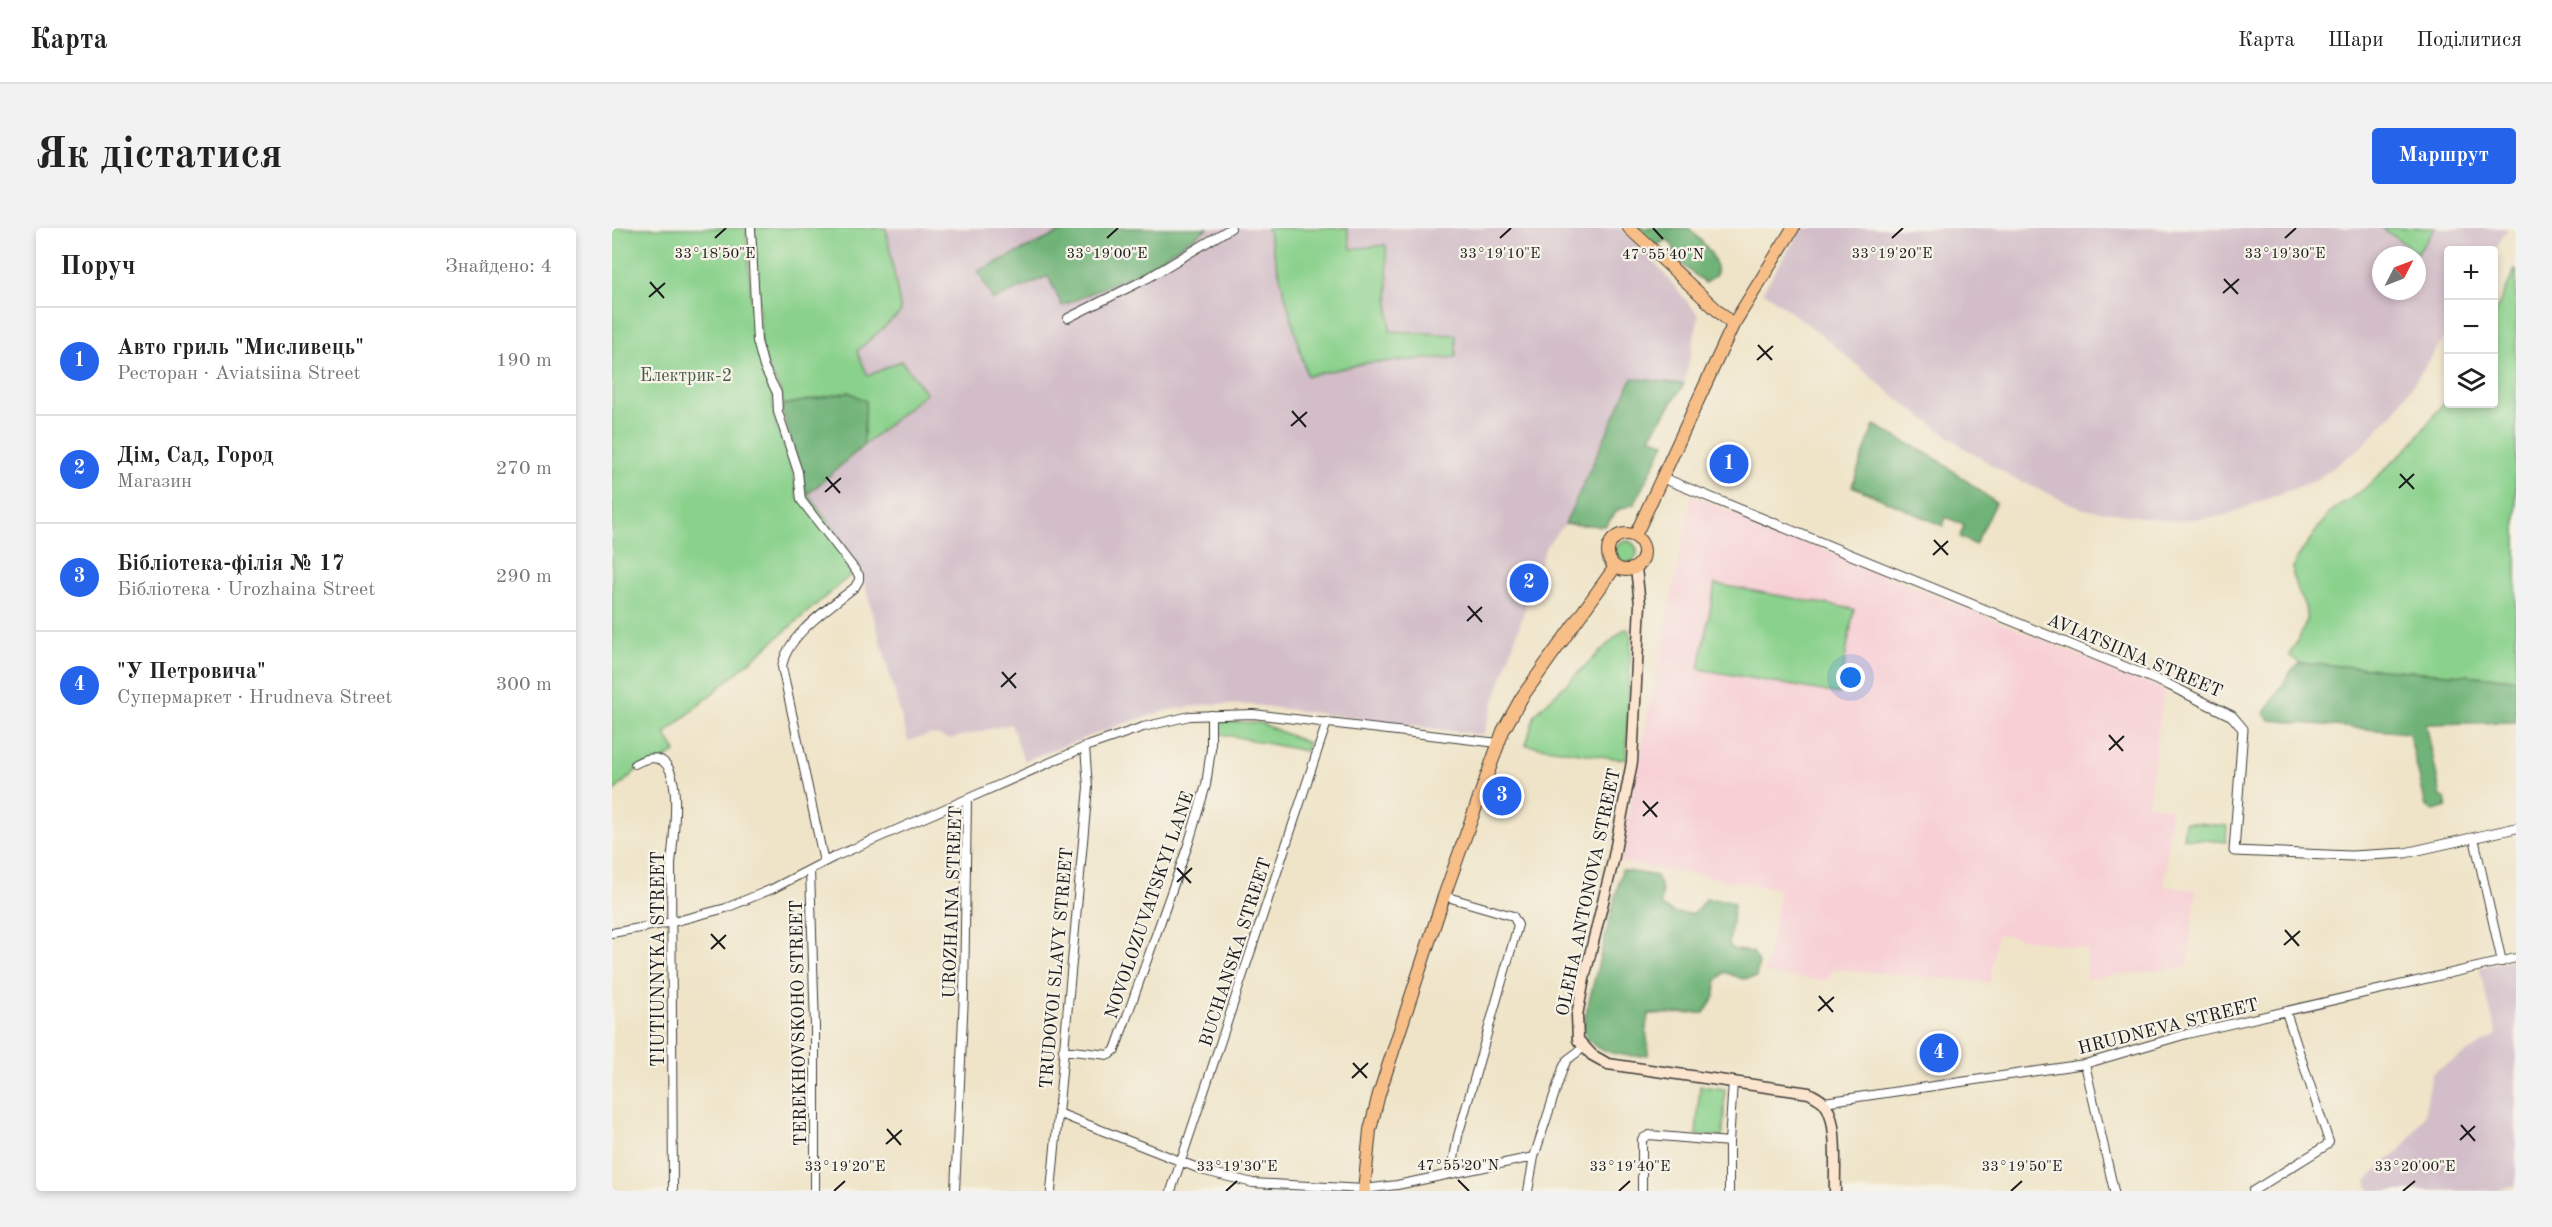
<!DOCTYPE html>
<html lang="uk">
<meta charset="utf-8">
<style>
body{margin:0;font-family:"Old Standard TT",serif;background:#f2f2f2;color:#222}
.controls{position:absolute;right:18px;top:18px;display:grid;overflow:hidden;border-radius:6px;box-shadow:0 3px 9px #0003}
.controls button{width:54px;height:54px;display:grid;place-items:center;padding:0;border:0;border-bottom:2px solid #e0e0e0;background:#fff;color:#222;font:30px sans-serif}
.compass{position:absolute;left:1760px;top:18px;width:54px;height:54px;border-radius:50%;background:#fff;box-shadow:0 3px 9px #0003;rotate:48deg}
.you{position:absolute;left:1239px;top:450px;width:21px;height:21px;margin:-15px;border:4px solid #fff;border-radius:50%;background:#1a73e8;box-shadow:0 0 0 9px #1a73e833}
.badge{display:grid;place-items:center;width:39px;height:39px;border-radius:50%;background:#2563eb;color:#fff;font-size:20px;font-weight:700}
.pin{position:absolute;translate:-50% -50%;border:3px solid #fff;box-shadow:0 2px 6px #0006}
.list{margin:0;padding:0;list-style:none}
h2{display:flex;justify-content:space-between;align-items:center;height:78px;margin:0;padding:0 24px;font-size:26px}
h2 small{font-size:20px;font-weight:400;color:#767676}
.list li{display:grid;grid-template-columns:39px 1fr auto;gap:18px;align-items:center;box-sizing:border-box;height:108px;padding:0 24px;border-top:2px solid #e0e0e0}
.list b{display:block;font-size:22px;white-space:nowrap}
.list p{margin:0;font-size:20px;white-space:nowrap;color:#767676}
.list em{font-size:20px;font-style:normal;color:#767676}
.icon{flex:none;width:33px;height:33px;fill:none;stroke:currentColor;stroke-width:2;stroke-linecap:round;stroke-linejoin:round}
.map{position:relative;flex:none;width:1904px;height:963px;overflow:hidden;border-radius:6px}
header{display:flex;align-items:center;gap:36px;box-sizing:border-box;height:84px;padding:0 30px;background:#fff;border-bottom:2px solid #e0e0e0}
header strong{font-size:28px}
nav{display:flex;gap:33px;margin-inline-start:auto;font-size:21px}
.intro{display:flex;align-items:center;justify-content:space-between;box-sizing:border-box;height:144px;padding:0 36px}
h1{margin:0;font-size:42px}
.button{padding:15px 27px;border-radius:6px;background:#2563eb;color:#fff;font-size:21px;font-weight:700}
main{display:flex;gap:36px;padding:0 36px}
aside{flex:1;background:#fff;border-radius:6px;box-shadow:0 3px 9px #0003}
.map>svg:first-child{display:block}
</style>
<header>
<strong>Карта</strong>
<nav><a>Карта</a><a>Шари</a><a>Поділитися</a></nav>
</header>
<div class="intro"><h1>Як дістатися</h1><a class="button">Маршрут</a></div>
<main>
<aside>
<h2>Поруч<small>Знайдено: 4</small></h2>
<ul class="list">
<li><span class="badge">1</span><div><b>Авто гриль &quot;Мисливець&quot;</b><p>Ресторан · Aviatsiina Street</p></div><em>190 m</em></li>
<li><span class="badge">2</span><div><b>Дім, Сад, Город</b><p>Магазин</p></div><em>270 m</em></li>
<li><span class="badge">3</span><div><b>Бібліотека-філія № 17</b><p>Бібліотека · Urozhaina Street</p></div><em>290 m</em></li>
<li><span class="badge">4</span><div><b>&quot;У Петровича&quot;</b><p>Супермаркет · Hrudneva Street</p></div><em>300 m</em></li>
</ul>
</aside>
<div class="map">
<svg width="1904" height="963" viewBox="0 0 1904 963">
<rect width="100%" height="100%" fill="#f7f3e8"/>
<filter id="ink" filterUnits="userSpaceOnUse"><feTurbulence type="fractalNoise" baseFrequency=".0167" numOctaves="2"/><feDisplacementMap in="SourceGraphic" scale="12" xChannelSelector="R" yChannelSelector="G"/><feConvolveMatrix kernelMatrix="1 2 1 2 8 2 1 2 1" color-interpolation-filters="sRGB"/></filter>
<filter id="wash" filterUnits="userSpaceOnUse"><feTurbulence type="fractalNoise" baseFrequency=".008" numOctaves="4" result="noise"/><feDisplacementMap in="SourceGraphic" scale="24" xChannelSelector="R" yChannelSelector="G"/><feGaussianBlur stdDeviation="1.35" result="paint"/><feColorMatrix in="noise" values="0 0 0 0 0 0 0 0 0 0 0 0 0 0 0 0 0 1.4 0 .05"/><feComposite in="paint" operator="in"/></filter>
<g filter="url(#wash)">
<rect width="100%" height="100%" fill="#efe4c8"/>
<path fill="#f7cfd5" d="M 1080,267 L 1552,462 L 1536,577 L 1559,580 L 1552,658 L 1584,662 L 1576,738 L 1474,751 L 1475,721 L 1385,706 L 1378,755 L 1221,741 L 1215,753 L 1153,746 L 1168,661 L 1006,634 Z"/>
<path fill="#d2bdc8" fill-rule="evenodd" d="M 274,0 L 1009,0 L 1026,14 L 1087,88 L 1072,156 L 1019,150 L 953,296 L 934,318 L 871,507 L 642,477 L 599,476 L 557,482 L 507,497 L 412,533 L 399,496 L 337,511 L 319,506 L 296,513 L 248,339 L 196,266 L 314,165 L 256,148 L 245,122 L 289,84 Z
M 1190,0 L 1896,0 L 1882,24 L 1836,22 L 1836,105 L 1783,183 L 1748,220 L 1704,252 L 1655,271 L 1611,288 L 1562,293 L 1471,281 L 1401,250 L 1354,221 L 1283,169 L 1208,106 L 1151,63 ZM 1769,27 L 1805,27 L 1805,63 L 1769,63 Z
M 1904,730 L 1904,957 L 1883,963 L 1758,963 L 1754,953 L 1793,917 L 1812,888 L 1820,845 L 1885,807 L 1867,740 Z"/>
<path fill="#8ad18c" stroke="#537654" stroke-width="1.5" d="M 0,0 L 134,0 L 140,79 L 161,166 L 162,189 L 182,248 L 186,272 L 196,266 L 248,339 L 53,506 L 64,523 L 51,532 L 27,540 L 0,565 Z
M 142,0 L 274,0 L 289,84 L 245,123 L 256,148 L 289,133 L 314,165 L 251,218 L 253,192 L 237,164 L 171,177 L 169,164 L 155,138 L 149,114 Z
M 655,0 L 735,0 L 739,21 L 774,17 L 778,103 L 844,107 L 844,129 L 754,135 L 695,148 Z
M 1770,0 L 1823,0 L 1806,25 Z
M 1904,40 L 1904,451 L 1688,435 L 1677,427 C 1683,417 1692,404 1694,392 C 1697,371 1674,356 1683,333 L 1717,285 L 1752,261 L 1800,216 L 1836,169 L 1836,176 L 1882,176 L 1882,87 Z
M1003 324a11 11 0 1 1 22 0a11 11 0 1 1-22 0Z
M 1103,356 L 1242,381 L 1227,466 L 1087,441 Z
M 1016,401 L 1019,409 L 1014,532 L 914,517 L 923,486 L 1011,402 Z
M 605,493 L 648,495 L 696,515 L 694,523 L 604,505 Z
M 1573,594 L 1615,598 L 1614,614 L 1571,610 Z
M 1088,858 L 1113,861 L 1111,906 L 1109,909 L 1084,907 Z"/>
<path fill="#6fb378" stroke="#46684a" stroke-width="1.5" d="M 458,0 L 596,0 L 533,41 L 450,78 L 436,48 L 381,72 L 366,43 Z
M 1025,0 L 1077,0 C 1089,14 1107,27 1104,47 L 1093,55 L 1061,29 L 1062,19 L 1055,12 L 1045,17 Z
M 1020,150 L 1072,156 L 1038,209 L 1053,215 L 1022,276 L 1006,282 L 993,298 L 953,296 Z
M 237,164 L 254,173 L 251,218 L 196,266 L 191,257 L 190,247 L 170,184 L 171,177 Z
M 1262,197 L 1328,233 L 1384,275 L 1363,317 L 1348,309 L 1352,297 L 1334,289 L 1331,298 L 1240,258 Z
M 1688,435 L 1904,451 L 1904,494 L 1814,496 L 1829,569 L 1833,570 L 1835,579 L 1822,583 L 1814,578 L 1797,505 L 1658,492 L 1652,486 L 1680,442 Z
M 1010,642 L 1044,648 L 1050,662 L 1049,678 L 1062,685 L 1081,686 L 1094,671 L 1113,672 L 1122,676 L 1117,717 L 1123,722 L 1141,724 L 1147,735 L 1144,749 L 1131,751 L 1112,744 L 1104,754 L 1103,769 L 1092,785 L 1037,786 C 1031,801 1037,812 1036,827 C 1018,830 978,826 972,803 C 971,799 973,793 973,789 Z"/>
</g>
<g filter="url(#ink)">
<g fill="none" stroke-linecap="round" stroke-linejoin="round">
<defs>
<path id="minor" d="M 139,0 L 145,113 L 152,139 L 165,165 L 166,184 L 186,244 L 189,272 L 247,347 L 247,352 L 243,359 C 219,379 175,406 170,439 L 212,634
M 456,90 L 536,50 L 619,0
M 23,536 C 79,505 61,609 59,636 L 61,963
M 1862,610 L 1890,734
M 198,642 L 203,799 L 203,963
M 832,668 L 901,688 L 906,697 L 846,908 L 839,946
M 0,705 L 61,694 L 114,680 L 160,661 L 222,629 L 355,571
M 451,822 L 497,827 L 503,822 L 577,614 L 594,557 L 599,521 L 599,487
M 1473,836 L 1502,963
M 1212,874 L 1473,836 L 1575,806 L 1904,730
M 446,885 L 593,943 L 641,955 L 752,961 L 785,957 L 922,929
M 1117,914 L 1121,854
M 343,963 L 352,767 L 355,571 L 473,519 L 531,499 L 578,488 L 641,486 L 886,515
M 439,963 L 476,559 L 473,519
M 559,963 L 715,494
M 916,963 L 922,929 L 951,840 L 955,832 L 971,820
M 1030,963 L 1030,911 L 1037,907 L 1117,914 L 1117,963
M 1641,963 L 1715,917 L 1717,914 L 1674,784"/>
<path id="tertiary" d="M 1051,250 L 1557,457 L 1620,488 L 1631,501 L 1622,623 L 1739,628 L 1793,625 L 1904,600"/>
<path id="secondary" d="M 1024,340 L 1028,376 L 1020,534 L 1001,633 L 972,751 L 965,787 L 966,812 L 980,827 L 996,836 L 1197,865 C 1202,868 1209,871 1212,875 C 1227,892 1222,941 1223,963"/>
<path id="primary" d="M 1017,0 L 1121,97
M996 324a18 18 0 1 1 36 0a18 18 0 1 1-36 0Z
M 1023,308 L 1121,97 L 1181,0
M 752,963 L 758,902 L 767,866 L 832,668 L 891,503 L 910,469 L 1003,339"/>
</defs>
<use href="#minor" stroke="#3c3a36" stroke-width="10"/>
<use href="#tertiary" stroke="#3c3a36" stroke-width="11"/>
<use href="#secondary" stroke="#3c3a36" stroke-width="13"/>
<use href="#primary" stroke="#3c3a36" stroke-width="14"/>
<use href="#minor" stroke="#fff" stroke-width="8"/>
<use href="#tertiary" stroke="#fff" stroke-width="9"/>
<use href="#secondary" stroke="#fce5cf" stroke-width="10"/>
<use href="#primary" stroke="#f7be88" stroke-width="12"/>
</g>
</g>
<path fill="none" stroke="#1c1c1c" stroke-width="2" d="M 1041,0 L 1051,11M 103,10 L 114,0M 495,10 L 506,0M 888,10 L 899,0M 1280,10 L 1291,0M 1673,10 L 1684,0M 1612,51 L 1626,66M 38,54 L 52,70M 1611,65 L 1627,51M 37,69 L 53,55M 1146,117 L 1160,132M 1145,132 L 1161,118M 680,183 L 694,199M 679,198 L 695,184M 1788,246 L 1802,261M 214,249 L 228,265M 1787,260 L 1802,246M 213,264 L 229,250M 1322,312 L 1336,327M 1321,327 L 1336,313M 856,378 L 870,394M 855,393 L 870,379M 390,444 L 404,460M 389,459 L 404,445M 1497,507 L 1511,523M 1497,522 L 1512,508M 1031,573 L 1045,589M 1031,588 L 1046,574M 565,640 L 579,655M 565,654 L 580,640M 1673,702 L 1687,718M 99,706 L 113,721M 1672,717 L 1688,703M 99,721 L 114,707M 1207,768 L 1221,784M 1206,783 L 1222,769M 741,835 L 755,850M 740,850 L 756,835M 1849,897 L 1863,913M 275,901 L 289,917M 1848,912 L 1863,898M 274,916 L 290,902M 846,952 L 857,963M 222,963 L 233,953M 614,963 L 625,953M 1007,963 L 1018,953M 1399,963 L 1410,953M 1791,963 L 1803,953"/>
<g text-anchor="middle" stroke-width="4.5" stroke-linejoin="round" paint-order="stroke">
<g font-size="18" fill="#425b43" stroke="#f7f3e8">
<text x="74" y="153">Електрик-2</text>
</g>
<g font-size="18" fill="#1c1c1c" stroke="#f7f3e8">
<text transform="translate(1523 427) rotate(23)" y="6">AVIATSIINA STREET</text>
<text transform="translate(976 664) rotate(-78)" y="6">OLEHA ANTONOVA STREET</text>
<text transform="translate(340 674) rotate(-88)" y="6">UROZHAINA STREET</text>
<text transform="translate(537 677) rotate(-71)" y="6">NOVOLOZUVATSKYI LANE</text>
<text transform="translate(623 724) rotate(-72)" y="6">BUCHANSKA STREET</text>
<text transform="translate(46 731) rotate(-90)" y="6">TIUTIUNNYKA STREET</text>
<text transform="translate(444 740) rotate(-85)" y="6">TRUDOVOI SLAVY STREET</text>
<text transform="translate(186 795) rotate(-91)" y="6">TEREKHOVSKOHO STREET</text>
<text transform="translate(1556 798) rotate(-14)" y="6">HRUDNEVA STREET</text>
</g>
</g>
<g font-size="15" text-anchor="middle" fill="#1c1c1c" stroke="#f7f3e8" stroke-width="4.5" stroke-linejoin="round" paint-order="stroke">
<text x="103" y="30">33°18'50"E</text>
<text x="495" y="30">33°19'00"E</text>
<text x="888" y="30">33°19'10"E</text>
<text x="1673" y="30">33°19'30"E</text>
<text x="1280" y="30">33°19'20"E</text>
<text x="1051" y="31">47°55'40"N</text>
<text x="846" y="942">47°55'20"N</text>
<text x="233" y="943">33°19'20"E</text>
<text x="625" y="943">33°19'30"E</text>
<text x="1018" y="943">33°19'40"E</text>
<text x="1410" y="943">33°19'50"E</text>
<text x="1803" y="943">33°20'00"E</text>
</g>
</svg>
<div class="controls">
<button>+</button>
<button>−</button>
<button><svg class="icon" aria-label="layers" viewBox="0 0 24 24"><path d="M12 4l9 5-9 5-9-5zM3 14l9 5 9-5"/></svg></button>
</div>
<svg class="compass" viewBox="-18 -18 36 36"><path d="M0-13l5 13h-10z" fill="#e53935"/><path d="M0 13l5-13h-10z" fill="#767676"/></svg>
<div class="you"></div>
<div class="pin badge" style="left:1117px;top:236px">1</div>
<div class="pin badge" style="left:917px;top:355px">2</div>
<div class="pin badge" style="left:890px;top:568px">3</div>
<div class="pin badge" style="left:1327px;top:825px">4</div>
</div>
</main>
